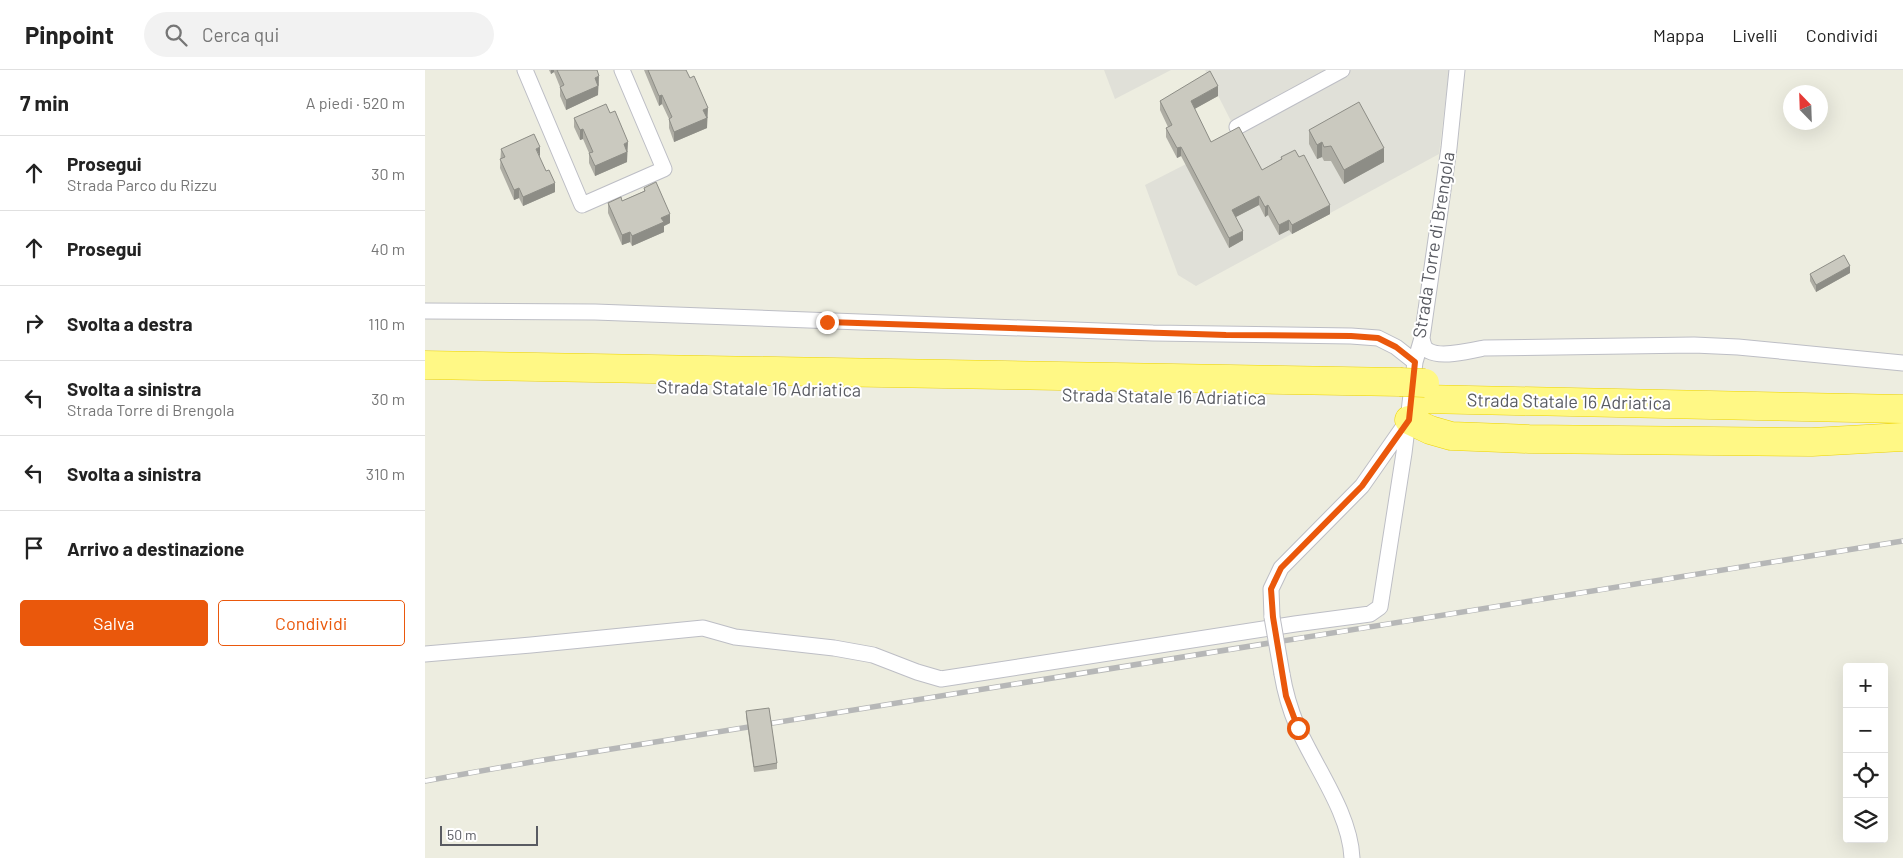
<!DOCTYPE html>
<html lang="it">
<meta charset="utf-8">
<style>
body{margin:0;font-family:Barlow,sans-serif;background:#f2f2f2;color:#222}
.controls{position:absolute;right:15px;bottom:15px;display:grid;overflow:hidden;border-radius:5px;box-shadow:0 5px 20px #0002}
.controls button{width:45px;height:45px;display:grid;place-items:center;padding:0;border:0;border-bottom:1px solid #e0e0e0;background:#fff;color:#222;font:25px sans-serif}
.compass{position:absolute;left:1358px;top:15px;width:45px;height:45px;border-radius:50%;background:#fff;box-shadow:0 5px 20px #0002;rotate:337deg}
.scale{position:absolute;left:15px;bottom:12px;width:98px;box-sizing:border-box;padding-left:5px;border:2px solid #595b62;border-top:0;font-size:14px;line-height:18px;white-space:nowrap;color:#595b62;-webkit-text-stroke:4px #fff;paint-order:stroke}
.stop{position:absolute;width:15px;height:15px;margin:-11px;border:4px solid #ea580c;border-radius:50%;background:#fff}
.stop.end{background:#ea580c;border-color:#fff;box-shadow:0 1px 5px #0008}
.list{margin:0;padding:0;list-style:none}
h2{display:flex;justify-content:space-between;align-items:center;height:65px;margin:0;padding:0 20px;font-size:21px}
h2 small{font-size:16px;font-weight:400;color:#767676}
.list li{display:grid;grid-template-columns:32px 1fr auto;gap:15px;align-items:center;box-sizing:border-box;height:75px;padding:0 20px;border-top:1px solid #e0e0e0}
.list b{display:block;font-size:19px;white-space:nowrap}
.list p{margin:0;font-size:16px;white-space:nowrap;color:#767676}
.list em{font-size:16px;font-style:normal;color:#767676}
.actions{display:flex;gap:10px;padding:15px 20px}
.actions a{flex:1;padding:11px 0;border:1px solid #ea580c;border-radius:5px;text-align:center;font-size:18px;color:#ea580c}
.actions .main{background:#ea580c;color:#fff}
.icon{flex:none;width:28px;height:28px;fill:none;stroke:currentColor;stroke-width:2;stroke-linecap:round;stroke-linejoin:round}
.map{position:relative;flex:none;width:1478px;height:788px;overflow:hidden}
header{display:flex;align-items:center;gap:30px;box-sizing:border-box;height:70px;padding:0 25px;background:#fff;border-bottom:1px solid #e0e0e0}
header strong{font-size:24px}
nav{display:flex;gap:28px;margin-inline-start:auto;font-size:18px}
.search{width:350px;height:45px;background:#f2f2f2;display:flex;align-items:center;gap:12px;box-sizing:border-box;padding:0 18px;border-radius:28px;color:#767676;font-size:19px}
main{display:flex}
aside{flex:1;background:#fff}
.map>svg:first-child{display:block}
</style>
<header>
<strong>Pinpoint</strong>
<div class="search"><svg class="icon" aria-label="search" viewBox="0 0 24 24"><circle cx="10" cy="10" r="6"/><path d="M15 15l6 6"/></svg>Cerca qui</div>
<nav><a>Mappa</a><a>Livelli</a><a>Condividi</a></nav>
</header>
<main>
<aside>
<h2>7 min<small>A piedi · 520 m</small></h2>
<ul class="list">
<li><svg class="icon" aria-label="ahead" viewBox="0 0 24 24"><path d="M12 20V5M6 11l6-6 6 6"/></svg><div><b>Prosegui</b><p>Strada Parco du Rizzu</p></div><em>30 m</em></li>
<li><svg class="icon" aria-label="ahead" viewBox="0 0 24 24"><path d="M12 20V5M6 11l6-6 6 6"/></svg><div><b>Prosegui</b></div><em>40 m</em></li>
<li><svg class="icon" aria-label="right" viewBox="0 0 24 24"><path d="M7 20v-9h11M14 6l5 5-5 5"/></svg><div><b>Svolta a destra</b></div><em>110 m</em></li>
<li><svg class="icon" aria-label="left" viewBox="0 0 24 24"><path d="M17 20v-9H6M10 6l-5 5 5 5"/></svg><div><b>Svolta a sinistra</b><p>Strada Torre di Brengola</p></div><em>30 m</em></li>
<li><svg class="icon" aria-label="left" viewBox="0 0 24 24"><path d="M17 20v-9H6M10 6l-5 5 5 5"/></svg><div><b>Svolta a sinistra</b></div><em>310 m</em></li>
<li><svg class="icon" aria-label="arrive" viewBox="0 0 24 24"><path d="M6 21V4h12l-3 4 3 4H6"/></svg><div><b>Arrivo a destinazione</b></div></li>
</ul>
<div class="actions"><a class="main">Salva</a><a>Condividi</a></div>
</aside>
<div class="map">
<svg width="1478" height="788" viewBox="0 0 1478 788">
<rect width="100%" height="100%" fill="#edede0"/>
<path fill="#e0e0d8" d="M 679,0 L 746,0 L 690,29 Z
M 780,0 L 907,0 L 807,53 Z
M 926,0 L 1024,0 L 1014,84 L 771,216 L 753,205 L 720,115 L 814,67 L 812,61 Z"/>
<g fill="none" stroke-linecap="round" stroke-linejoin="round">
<defs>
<path id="street" d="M 100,0 L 157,135 L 239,99 L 197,0
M 812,57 L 917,0
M 0,241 L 170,242 L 728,263 L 926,266 L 953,268 L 971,277 L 990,292
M 997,268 C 998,273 999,279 1004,281 C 1016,288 1045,281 1059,278 L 1269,275 L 1313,277 L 1478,293
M 847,547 L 846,519 L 856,498 L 937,416 L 981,353
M 0,584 L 106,575 L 278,558 L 310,567 L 409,578 L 448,585 L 492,602 L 516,609 L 870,554 L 945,544 L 955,537 L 979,383 L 990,292 L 997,268 L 1024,78 L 1032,0
M 857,604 C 860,622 865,639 872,656 C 890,697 925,743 927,788"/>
<path id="highway" d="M 0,295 L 975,312
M 998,329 L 1478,339
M 984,350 L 1005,360 L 1026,366 L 1104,369 L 1387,372 L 1478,367"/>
</defs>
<use href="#street" stroke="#bdbec5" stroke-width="17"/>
<use href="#highway" stroke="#edd300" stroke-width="29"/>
<use href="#street" stroke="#fff" stroke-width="15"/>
<use href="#highway" stroke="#fff885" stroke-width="28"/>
<defs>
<path id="rail" d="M 0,711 L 112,691 L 1478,471"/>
</defs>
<use href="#rail" stroke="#b6b7b7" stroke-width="5.5"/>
<use href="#rail" stroke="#fff" stroke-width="4" stroke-dasharray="11" stroke-linecap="butt"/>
<defs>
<path id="street-bridge" d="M 847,547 L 857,604"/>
<path id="highway-bridge" d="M 975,312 L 1000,313"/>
</defs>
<use href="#street-bridge" stroke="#bdbec5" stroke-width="17" stroke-linecap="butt"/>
<use href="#highway-bridge" stroke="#edd300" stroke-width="29" stroke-linecap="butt"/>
<use href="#street-bridge" stroke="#fff" stroke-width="15"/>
<use href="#highway-bridge" stroke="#fff885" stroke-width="28"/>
</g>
<path fill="#aeada4" d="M 124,0 L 172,0 L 174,15 L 173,16 L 173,25 L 141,40 L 135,26 L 135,17 L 129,2 L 126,4 Z
M 219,0 L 261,0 L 283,48 L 282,48 L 282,58 L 249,72 L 244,58 L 244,49 L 237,34 L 234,36 Z
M 793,26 L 769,39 L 786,72 L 837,100 L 856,89 L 856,87 L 905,144 L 867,164 L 864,160 L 854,165 L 843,145 L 840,147 L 834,135 L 811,147 L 818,170 L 804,178 L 756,86 L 752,88 L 741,67 L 741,58 L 743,57 L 735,40 L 735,31 Z
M 149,48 L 203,82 L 202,82 L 202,92 L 170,106 L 164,93 L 164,83 L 158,69 L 155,70 L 149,57 Z
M 884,60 L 959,92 L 919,114 L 906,91 L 899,91 L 897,87 L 892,89 L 884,74 Z
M 76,79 L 114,87 L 130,122 L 98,136 L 94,128 L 89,130 L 75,98 Z
M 219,118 L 245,153 L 239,156 L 239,162 L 207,176 L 205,172 L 197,175 L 183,143 L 183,133 L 197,131 L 219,121 Z
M 1425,203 L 1391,222 L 1385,211 L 1385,204 Z
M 321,641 L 352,693 L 352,699 L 329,702 L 321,647 Z"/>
<path fill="#8d8d86" d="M 126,0 L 129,0 L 129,2 L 126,4 Z
M 174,6 L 173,25 L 141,40 L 141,30 L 170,8 Z
M 793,16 L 793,26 L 766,41 L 766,31 Z
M 237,25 L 237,34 L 234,36 L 234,26 Z
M 283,38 L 282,58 L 249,72 L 249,62 L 278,40 Z
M 158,59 L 158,69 L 155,70 L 155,60 Z
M 203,72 L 202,92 L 170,106 L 170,96 L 199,74 Z
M 897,72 L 897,87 L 892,89 L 892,75 Z
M 115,77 L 115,87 L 111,79 Z
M 756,77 L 756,86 L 752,88 L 752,78 Z
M 959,78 L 959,92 L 919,114 L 919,100 Z
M 130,113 L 130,122 L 98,136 L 98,127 Z
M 94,118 L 94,128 L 89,130 L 89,120 Z
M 834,126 L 834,135 L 807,149 L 807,140 Z
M 843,135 L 843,145 L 840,147 L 840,137 Z
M 905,135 L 905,144 L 867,164 L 867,155 Z
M 245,144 L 245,153 L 239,156 L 239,162 L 207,176 L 207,166 L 236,148 Z
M 864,150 L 864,160 L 854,165 L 854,155 Z
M 818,161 L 818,170 L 804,178 L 804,168 Z
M 205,162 L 205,172 L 197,175 L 197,165 Z
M 1425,196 L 1425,203 L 1391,222 L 1391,215 Z"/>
<path fill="#cac9bf" stroke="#8d8d86" d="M 132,0 L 172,0 L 174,6 L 170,8 L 173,16 L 141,30 L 135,17 L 139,15 Z
M 223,0 L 261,0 L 265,8 L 269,6 L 283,38 L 278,40 L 282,48 L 249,62 L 244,49 L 247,47 L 237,25 L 234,26 Z
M 785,1 L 793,16 L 766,31 L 786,72 L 814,57 L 837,100 L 857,89 L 856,87 L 870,80 L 874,87 L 879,85 L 905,135 L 867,155 L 864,150 L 854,155 L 843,135 L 840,137 L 834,126 L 807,140 L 818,161 L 804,168 L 756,77 L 752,78 L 741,58 L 747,55 L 735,31 Z
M 934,32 L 959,78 L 919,100 L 906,76 L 899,77 L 897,72 L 892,75 L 884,60 Z
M 181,34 L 185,43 L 190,41 L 203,72 L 199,74 L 202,82 L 170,96 L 164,83 L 168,82 L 158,59 L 155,60 L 149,48 Z
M 109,64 L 115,77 L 111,79 L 121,101 L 124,100 L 130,113 L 98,127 L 94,118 L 89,120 L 75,89 L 80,87 L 76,79 Z
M 231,112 L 245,144 L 236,148 L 239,152 L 207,166 L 205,162 L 197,165 L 183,133 L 196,127 L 197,131 L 220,121 L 219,118 Z
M 1419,185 L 1425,196 L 1391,215 L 1385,204 Z
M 344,638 L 352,693 L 329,697 L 321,641 Z"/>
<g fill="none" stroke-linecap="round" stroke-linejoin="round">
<path stroke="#ea580c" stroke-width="6" d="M 402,252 L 801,265 L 926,266 L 953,268 L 971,277 L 990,292 L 984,350 L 937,416 L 856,498 L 846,519 L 848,547 L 861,626 L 873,658"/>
</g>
<g text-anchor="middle" stroke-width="4" stroke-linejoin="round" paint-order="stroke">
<g font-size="18" fill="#595b62" stroke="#fff">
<text transform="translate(1009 175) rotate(-81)" y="6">Strada Torre di Brengola</text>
<text transform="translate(334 319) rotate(1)" y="6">Strada Statale 16 Adriatica</text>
<text transform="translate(739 327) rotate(1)" y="6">Strada Statale 16 Adriatica</text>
<text transform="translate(1144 332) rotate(1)" y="6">Strada Statale 16 Adriatica</text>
</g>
</g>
</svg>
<div class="controls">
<button>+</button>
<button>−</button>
<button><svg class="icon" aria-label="locate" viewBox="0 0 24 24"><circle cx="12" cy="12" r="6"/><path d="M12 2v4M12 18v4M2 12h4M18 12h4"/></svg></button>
<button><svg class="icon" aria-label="layers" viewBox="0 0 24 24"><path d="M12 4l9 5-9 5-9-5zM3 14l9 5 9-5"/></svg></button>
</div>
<svg class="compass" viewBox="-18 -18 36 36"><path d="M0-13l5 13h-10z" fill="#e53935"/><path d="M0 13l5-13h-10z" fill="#767676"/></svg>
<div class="scale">50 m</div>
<div class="stop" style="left:873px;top:658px"></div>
<div class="stop end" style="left:402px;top:252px"></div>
</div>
</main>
